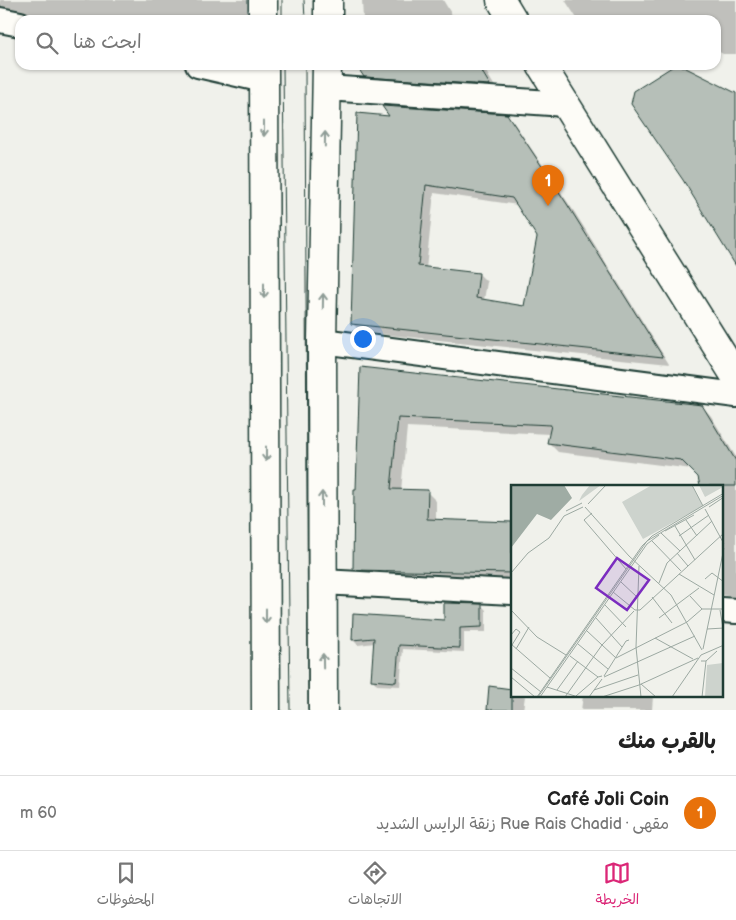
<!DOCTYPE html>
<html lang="ar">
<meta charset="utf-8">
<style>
body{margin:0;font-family:"Balsamiq Sans","Playpen Sans Arabic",sans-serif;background:#f2f2f2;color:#222;direction:rtl}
.you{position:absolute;left:362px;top:338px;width:18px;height:18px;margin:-12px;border:4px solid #fff;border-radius:50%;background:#1a73e8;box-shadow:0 0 0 8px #1a73e833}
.badge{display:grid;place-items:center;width:32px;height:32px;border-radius:50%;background:#db2777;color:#fff;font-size:16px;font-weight:700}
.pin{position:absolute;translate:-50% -41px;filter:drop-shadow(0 1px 2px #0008)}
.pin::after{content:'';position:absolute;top:26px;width:18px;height:15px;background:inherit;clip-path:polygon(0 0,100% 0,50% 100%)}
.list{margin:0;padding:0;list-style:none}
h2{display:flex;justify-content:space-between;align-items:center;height:65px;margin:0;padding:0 20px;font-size:21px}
h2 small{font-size:16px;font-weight:400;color:#767676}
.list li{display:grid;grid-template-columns:32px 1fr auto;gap:15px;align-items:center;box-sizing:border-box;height:75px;padding:0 20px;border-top:1px solid #e0e0e0}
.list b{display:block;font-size:19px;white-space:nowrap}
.list p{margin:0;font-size:16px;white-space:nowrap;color:#767676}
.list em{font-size:16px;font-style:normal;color:#767676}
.icon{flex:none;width:28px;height:28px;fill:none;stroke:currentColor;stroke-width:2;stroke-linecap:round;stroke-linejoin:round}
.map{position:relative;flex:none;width:736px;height:710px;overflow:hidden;direction:ltr}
.search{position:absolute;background:#fff;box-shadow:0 1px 4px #0004;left:15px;right:15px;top:15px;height:55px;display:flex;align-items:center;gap:12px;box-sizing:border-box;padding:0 18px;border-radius:15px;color:#767676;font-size:19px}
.sheet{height:140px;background:#fff}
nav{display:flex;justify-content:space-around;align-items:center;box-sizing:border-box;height:70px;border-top:1px solid #e0e0e0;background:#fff;font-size:14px;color:#767676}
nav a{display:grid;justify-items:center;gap:2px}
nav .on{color:#db2777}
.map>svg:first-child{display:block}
</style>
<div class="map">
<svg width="736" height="710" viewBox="0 0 736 710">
<rect width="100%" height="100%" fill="#f0f1eb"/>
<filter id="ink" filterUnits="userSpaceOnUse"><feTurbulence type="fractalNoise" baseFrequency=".02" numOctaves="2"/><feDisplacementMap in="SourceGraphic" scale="10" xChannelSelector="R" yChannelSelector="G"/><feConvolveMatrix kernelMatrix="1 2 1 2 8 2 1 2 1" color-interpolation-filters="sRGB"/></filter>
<g filter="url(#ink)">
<path fill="#0003" fill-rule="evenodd" d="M 0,0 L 251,0 L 251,20 L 34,20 L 0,12 Z
M 362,0 L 443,0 L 455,20 L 363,20 Z
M 565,0 L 736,0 L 736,54 L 723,54 L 716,50 L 716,20 L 634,20 L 619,18 L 620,20 L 578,20 Z
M 364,65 L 482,65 L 501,97 L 378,89 L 365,76 Z
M 506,115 L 514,123 L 575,213 L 669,364 L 361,332 L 353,324 L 391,117 ZM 434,193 L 518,205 L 538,236 L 525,307 L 484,300 L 487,282 L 479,274 L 426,269 Z
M 362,368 L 702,406 L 711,416 L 736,457 L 736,597 L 722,595 L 722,486 L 701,486 L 699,476 L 692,469 L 558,452 L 549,443 L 550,434 L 407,427 L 401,491 L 427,492 L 436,501 L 436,521 L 512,523 L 512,582 L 363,578 L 354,569 Z
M 481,605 L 486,610 L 486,632 L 464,632 L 464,652 L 403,649 L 400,686 L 377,685 L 373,680 L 375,643 L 358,645 L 353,640 L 355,616 L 446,621 Z
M 491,688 L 512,690 L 512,696 L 525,696 L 523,710 L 489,710 Z
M 583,696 L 653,696 L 652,710 L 581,710 Z"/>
<path fill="#b6bfb8" stroke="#1f3d34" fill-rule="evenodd" d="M 356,65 L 478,65 L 490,85 L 364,77 Z
M 675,65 L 680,65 L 736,93 L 736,266 L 683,180 L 631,104 L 634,91 Z
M 382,106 L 507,114 L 567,204 L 663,357 L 351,324 L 357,113 L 389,116 ZM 426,185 L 512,198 L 537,237 L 524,306 L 476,298 L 479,273 L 418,266 Z
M 360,367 L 702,405 L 736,461 L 736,486 L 700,486 L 698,477 L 681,460 L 547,443 L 551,425 L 398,418 L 391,489 L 428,490 L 427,519 L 512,522 L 512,573 L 353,570 L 354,489 L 356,489 Z
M 444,603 L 482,604 L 482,627 L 460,628 L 460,648 L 399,645 L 396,682 L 371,680 L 374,638 L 352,640 L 353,614 L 444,620 Z
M 489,686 L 512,689 L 512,710 L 487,710 Z"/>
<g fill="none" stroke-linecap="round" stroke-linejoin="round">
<defs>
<path id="street" d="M 0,20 L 20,24
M 198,65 L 264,80
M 326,88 L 565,104
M 322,341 L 736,395
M 322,582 L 512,592
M 722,610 L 736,611"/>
<path id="secondary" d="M 263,0 L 263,20
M 501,0 L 513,20
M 328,20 L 328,0
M 264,65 L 266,710
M 541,65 L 736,377
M 323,710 L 322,341 L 327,65"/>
</defs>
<use href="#street" stroke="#1f3d34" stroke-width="28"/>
<use href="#secondary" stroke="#1f3d34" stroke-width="31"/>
<use href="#street" stroke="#fdfcf7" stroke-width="24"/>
<use href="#secondary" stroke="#fdfcf7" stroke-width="28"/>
<path stroke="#1f3d34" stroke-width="1" d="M 282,0 L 282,20
M 304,0 L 305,20
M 283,65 L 290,710
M 305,65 L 308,710"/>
</g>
<defs><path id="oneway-shaft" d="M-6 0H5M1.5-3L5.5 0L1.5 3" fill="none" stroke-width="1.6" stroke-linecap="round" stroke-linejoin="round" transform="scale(1.25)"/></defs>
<g stroke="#8e9c96">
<use href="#oneway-shaft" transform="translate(264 129) rotate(90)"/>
<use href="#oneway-shaft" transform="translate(325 139) rotate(-89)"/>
<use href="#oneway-shaft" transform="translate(264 291) rotate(90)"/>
<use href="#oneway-shaft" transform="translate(323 301) rotate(-89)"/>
<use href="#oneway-shaft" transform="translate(266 454) rotate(90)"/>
<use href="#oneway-shaft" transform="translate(322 499) rotate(-90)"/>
<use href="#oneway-shaft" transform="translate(266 616) rotate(90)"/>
<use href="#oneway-shaft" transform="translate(323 661) rotate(-91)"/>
</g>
</g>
<g transform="translate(511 485)">
<rect width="212" height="212" fill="#f0f1eb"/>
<path d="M 79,0 L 90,0 L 68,16 L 71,10 ZM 141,0 L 181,0 L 192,21 L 132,54 L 111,17 ZM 188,0 L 212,0 L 212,2 L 194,12 ZM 212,178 L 212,212 L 194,212 L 196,180 Z" fill="#cdd3cd"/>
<path d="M 0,0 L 53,0 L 61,13 L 40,35 L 26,29 L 0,63 Z" fill="#9faca4"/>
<path fill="none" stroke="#9ca9a2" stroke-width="1" d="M 181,0 L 192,21M 77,19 L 95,0M 74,22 L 118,71 L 160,110 L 191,165M 198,22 L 213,12M 194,24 L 213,59M 55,26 L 71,18M 81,28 L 73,35 L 115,84M 175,35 L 186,51M 164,41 L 184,75M 154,46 L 183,30M 150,48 L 169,66M 168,51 L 198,30M 141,56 L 170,86M 166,68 L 177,81M 128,81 L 125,162 L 130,212M 0,88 L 17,68 L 38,53 L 53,31 L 72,22M 168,89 L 203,110M 194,94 L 201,88 L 213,97M 110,97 L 126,112M 148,98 L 156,78 L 201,36M 102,107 L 124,125 L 129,125 L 213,48M 179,111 L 191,124 L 213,124M 141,112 L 161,138M 94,120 L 115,142M 0,125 L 26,152 L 55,170M 209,125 L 212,143M 85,133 L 111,162M 148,133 L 188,103M 196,144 L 213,143M 76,146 L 105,173 L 176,137 L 191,124M 0,150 L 5,144 L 9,147 L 1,160M 144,153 L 182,174M 0,159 L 39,193M 67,159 L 97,184M 5,164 L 18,142M 192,164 L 213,63M 59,171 L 87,192 L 91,191M 190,176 L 195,176 L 206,166M 0,183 L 30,207M 93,191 L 115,156 L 118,155M 0,192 L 24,212M 93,192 L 184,151M 130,199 L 145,212M 36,202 L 67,212M 46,205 L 67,176M 83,205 L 127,190M 65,211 L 87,192M 26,212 L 131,61 L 141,51 L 213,8M 27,212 L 136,56 L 213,10M 29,212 L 136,59 L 148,50M 54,212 L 91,160 L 123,126M 78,212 L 91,194M 91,212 L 128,200 L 187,173M 161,212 L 190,170 L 213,160M 191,212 L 195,176"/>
<path fill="#7b2cbf" fill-opacity="0.15" stroke="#7b2cbf" stroke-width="2.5" d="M 106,73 L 138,95 L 116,125 L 85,103 Z"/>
<rect width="212" height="212" fill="none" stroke="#1f3d34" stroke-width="2.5"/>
</g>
</svg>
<div class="you"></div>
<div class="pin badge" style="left:548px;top:206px;background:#e8710a">1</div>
<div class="search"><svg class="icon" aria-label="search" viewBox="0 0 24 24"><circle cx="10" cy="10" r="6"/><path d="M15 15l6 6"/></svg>ابحث هنا</div>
</div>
<section class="sheet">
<h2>بالقرب منك<small></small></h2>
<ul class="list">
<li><span class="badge" style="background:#e8710a">1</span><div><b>Café Joli Coin</b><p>مقهى · Rue Rais Chadid زنقة الرايس الشديد</p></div><em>60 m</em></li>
</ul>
</section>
<nav>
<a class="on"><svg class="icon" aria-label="map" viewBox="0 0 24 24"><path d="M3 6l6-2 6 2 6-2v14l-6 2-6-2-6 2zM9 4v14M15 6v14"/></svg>الخريطة</a>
<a><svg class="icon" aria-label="directions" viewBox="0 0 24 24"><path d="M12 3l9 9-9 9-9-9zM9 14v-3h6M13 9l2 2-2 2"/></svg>الاتجاهات</a>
<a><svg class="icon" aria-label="saved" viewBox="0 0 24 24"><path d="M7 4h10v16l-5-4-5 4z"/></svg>المحفوظات</a>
</nav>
